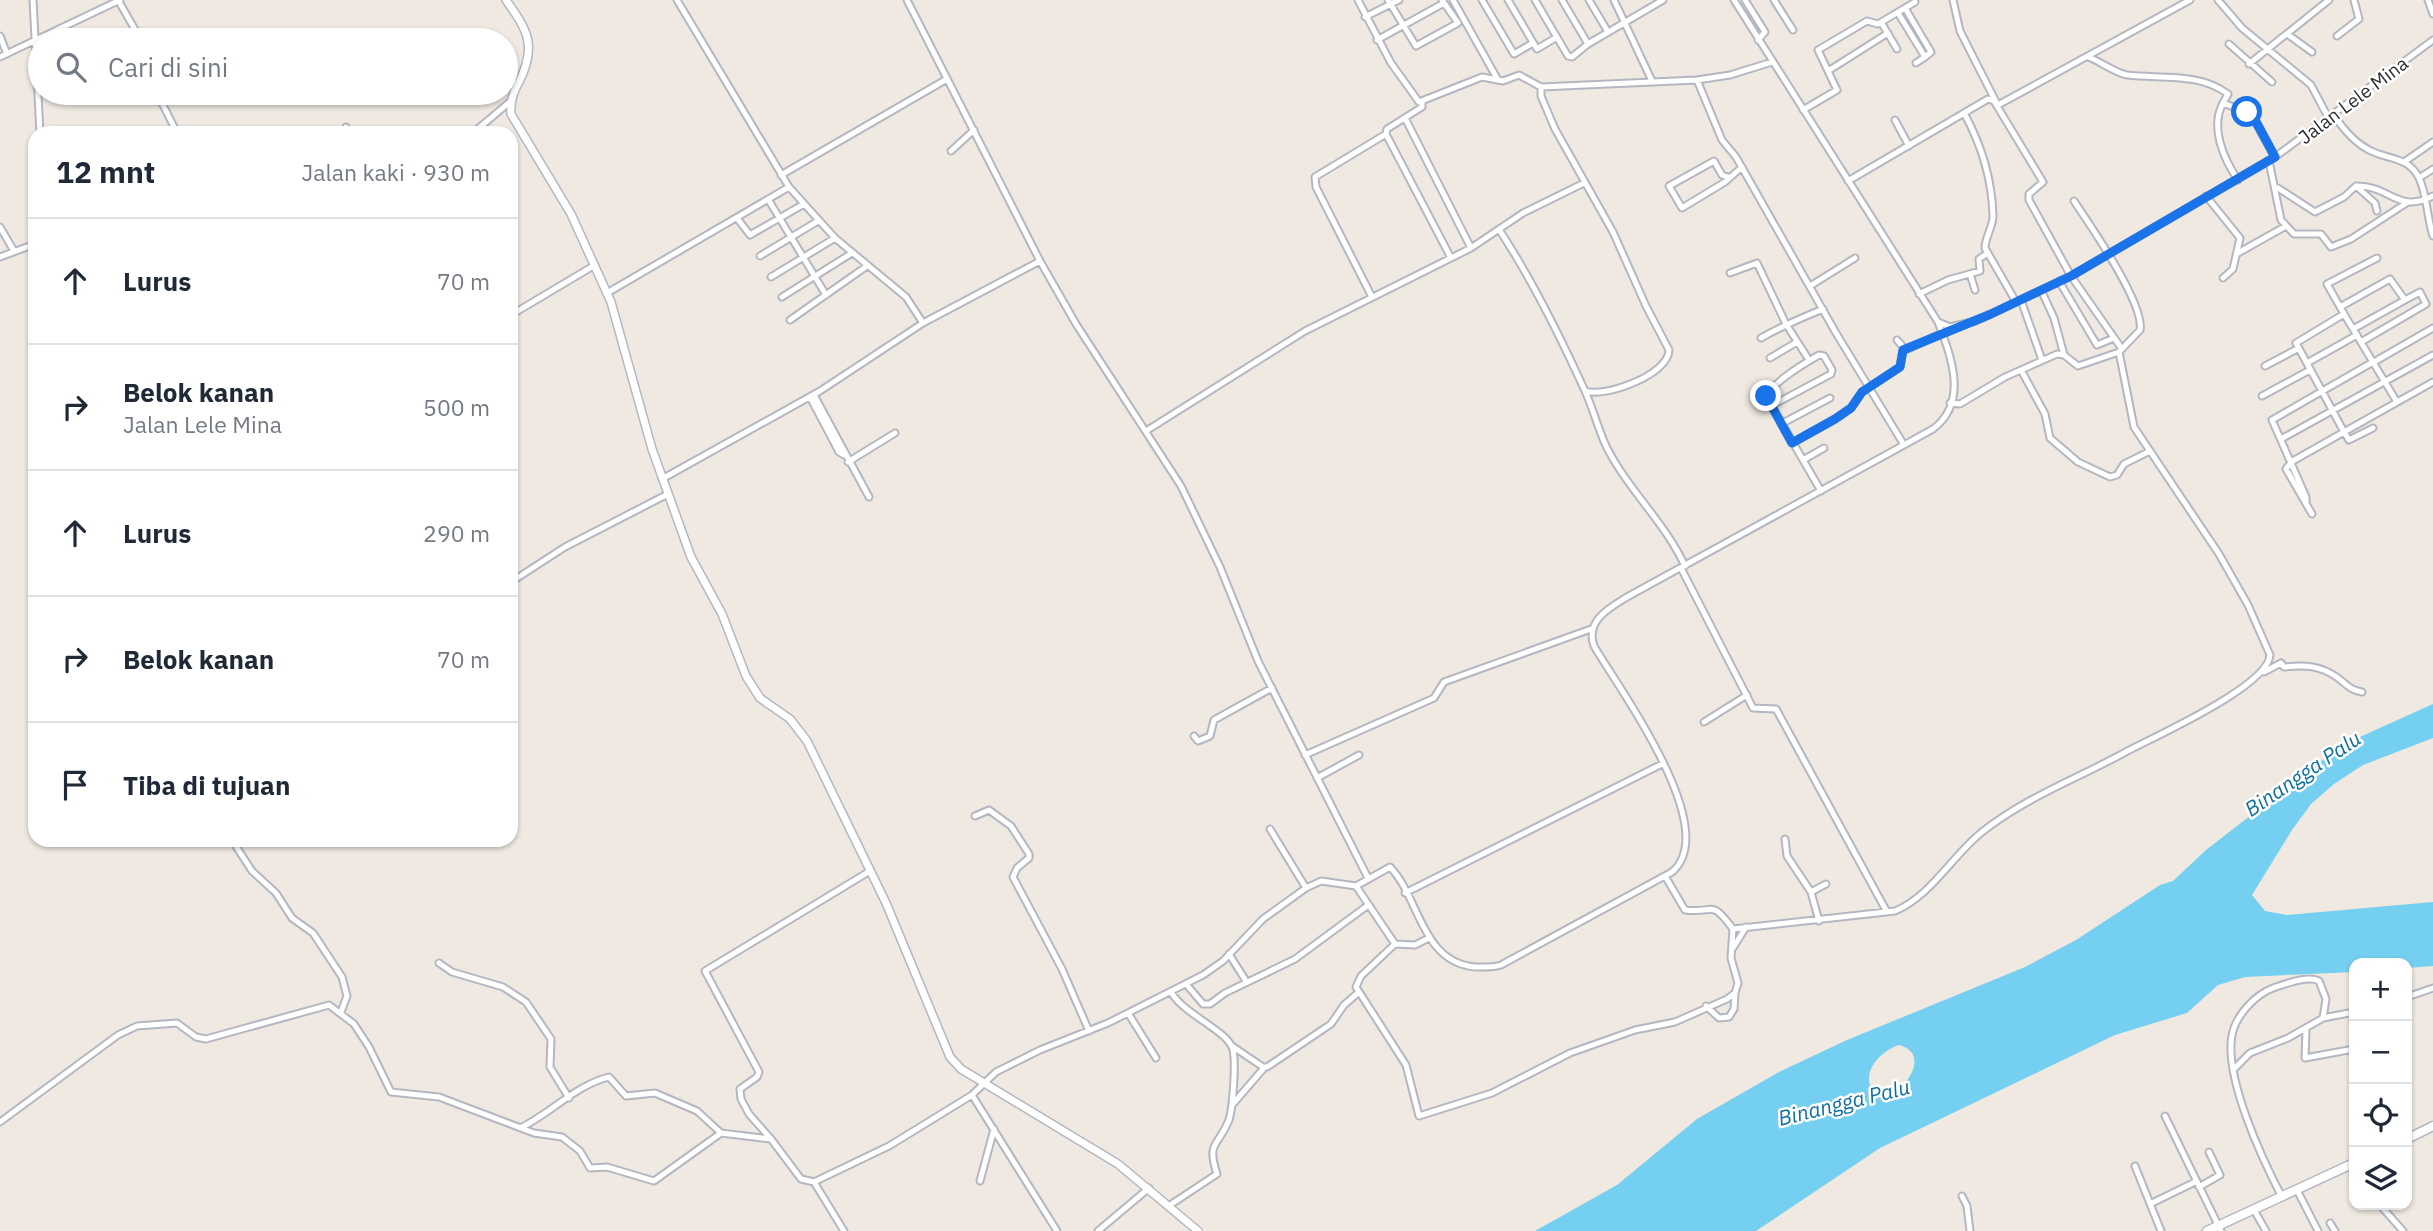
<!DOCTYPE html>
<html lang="id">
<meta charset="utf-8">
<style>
body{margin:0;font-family:"IBM Plex Sans",sans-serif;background:#f2f2f3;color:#1f2937}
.controls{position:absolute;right:21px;bottom:21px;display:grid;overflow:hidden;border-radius:14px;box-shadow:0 2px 5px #0004}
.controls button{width:63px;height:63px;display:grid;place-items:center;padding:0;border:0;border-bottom:2px solid #e0e1e3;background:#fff;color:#1f2937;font:35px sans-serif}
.stop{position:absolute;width:21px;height:21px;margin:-16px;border:5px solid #1a73e8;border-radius:50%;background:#fff}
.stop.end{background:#1a73e8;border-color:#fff;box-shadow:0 2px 7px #0008}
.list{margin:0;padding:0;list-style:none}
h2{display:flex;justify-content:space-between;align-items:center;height:91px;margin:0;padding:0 28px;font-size:30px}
h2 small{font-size:23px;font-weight:400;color:#747a83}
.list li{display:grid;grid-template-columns:46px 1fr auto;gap:21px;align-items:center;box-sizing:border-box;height:126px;padding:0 28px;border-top:2px solid #e0e1e3}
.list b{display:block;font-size:26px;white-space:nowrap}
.list p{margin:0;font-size:23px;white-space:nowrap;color:#747a83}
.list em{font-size:23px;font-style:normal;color:#747a83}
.icon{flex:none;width:38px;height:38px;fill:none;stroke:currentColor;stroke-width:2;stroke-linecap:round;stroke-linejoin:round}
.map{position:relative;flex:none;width:2433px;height:1231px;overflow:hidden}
.search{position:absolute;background:#fff;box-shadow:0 2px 5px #0004;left:28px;top:28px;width:490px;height:77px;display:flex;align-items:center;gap:18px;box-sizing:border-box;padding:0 24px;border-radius:38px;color:#747a83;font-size:26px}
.panel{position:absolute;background:#fff;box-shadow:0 2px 5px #0004;left:28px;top:126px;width:490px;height:721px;border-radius:21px}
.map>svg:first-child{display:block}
</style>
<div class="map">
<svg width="2433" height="1231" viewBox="0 0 2433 1231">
<rect width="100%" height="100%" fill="#efe9e1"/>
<path fill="#75cff0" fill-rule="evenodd" d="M 2433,704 L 2433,738 L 2363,765 L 2334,784 L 2311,804 L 2292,830 L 2252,895 L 2265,911 L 2287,915 L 2433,902 L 2433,966 L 2407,968 L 2407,963 L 2354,963 L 2354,972 L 2245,977 L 2218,985 L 2187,1013 L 2115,1035 L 1880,1148 L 1756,1231 L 1535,1231 L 1617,1185 L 1697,1119 L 1779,1072 L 1847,1040 L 2025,967 L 2076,940 L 2160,885 L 2173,881 L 2206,850 L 2321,761 L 2362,736 ZM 1899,1045 C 1933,1053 1904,1097 1879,1097 C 1856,1079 1877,1052 1899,1045 Z"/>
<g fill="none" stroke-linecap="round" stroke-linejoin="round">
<defs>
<path id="minor" d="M 33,0 L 40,133
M 118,0 L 141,40
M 677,0 L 789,187 L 835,238 L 906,297 L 923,323
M 907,0 L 1040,261 L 1076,324 L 1181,486 L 1220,567 L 1258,661 L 1368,878
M 1358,0 L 1391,63 L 1419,102 L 1482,77 L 1503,81 L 1519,75 L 1541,87 L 1697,80 L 1730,75 L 1772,62
M 1388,0 L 1416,46 L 1458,23 L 1442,0
M 1453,0 L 1498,80
M 1482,0 L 1514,54 L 1533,43
M 1508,0 L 1537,49 L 1557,37
M 1535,0 L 1568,56 L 1572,57 L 1588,44
M 1562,0 L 1588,44 L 1663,0
M 1589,0 L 1608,32
M 1614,0 L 1652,81
M 1745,0 L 1765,32 L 1758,40
M 1774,0 L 1793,30
M 1953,0 L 1960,31 L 1996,102
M 2218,0 L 2242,28 L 2311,85 L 2329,119
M 2428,0 L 2433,14
M 1905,8 L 1931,52 L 1925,57
M 1898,13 L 1925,57 L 1916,63
M 1365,17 L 1399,0
M 1881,22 L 1897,49
M 2287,34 L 2312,52
M 0,36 L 7,54
M 2337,36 L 2359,19 L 2354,0
M 1377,40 L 1444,3
M 2229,44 L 2272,82
M 0,57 L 120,0
M 2088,57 C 2100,61 2115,73 2127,75 C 2160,79 2199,72 2228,94 L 2223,103
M 2249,64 L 2329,0
M 1828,71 L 1888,33
M 1697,80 L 1722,140 L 1736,157 L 1836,333 L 1904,445
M 1541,87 L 1541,96 L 1555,129 L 1613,232 L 1646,306 L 1669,350 C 1669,374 1606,398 1585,391
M 157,93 L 177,133
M 1422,102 L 1422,107 L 1387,129 L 1386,134 L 1451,258
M 1998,105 L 2190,0
M 1803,110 L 1837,90 L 1818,50 L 1867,21 L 1878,24 L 1915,2
M 1964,113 C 1981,144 1992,180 1993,216 C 1993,227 1985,237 1985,248 L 2016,302
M 2334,115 C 2343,129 2354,142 2369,150 C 2388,160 2408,156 2419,178 C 2427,194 2427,218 2433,236
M 1405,118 L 1471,248
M 1895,120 L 1909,146
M 345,133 L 346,127
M 473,133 L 511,101
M 951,151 L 974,130
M 2269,161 L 2281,220 L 2294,234 L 2321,234 L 2331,247 L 2351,239 L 2408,202
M 2404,162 L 2433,142
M 781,175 L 947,79
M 1728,177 L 1722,175 L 1714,161 L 1669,186 L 1682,208 L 1725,182 L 1742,167
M 2419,178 L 2433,169
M 2238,180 C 2223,158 2210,127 2223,103 L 2250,113 L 2275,157
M 1848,181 L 1988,99 L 1994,101 L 2043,182 L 2029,194 L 2029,200 L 2071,276 L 2122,349
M 2356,186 L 2375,203 L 2377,211
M 2278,188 L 2315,212 L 2344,197 L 2356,186 C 2390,185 2397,214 2433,196
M 2206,196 L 2240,238 L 2233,269 L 2223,278
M 768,199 L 826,295
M 737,218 L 750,235 L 804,204
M 0,227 L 14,251
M 1500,231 C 1533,281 1560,336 1585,391 C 1593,409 1598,428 1606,446 C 1628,490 1664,521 1685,566
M 2238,253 L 2286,226
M 760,256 L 818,221
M 0,257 L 35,244
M 2377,258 L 2327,284 L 2344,314 L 2296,343 L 2344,432 L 2433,382
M 1730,273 L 1757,263 L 1786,324 L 1809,360
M 1970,274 L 1975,290
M 771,277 L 835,238
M 2059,281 L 2097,345 L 2114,338
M 1810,286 L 1855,258
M 2041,290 L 2054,318 L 2064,355
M 607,293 L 789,187
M 1919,294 L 1948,280 L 1980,271 L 1979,259 L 1988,253
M 782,297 L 852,253
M 1372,297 L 1316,187 L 1315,177 L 1386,134
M 2021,300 L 2042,360
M 2340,307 L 2390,279 L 2405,300 L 2353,329
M 2344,314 L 2397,402
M 511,315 L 595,265
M 790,320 L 867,266
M 1938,322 L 1950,327 L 1976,321 L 2071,276 L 2275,157 L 2433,40
M 1761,338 C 1782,326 1801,318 1823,309
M 1897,340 L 1906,350 L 1955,327
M 2361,342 L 2426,304 L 2420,292 L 2405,300
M 1770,358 L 1797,342
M 2374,362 L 2433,328
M 2307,363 L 2357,335
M 2265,366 L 2299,348
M 2021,370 L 2045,414 L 2050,438 L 2078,462 L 2110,477 L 2117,475 L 2124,464 L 2150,451
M 814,395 L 869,497
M 2262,396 L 2310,370
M 810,397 L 839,452 L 844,455
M 1950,403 L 1960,404 L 2005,377 L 2057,354 L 2064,355 L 2078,366 L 2119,352 L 2140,330 C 2145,304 2090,225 2074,201
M 1771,406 L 1831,374 L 1832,370 L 1824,356 L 1819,355 C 1798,367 1781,378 1765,395 L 1766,396 L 1821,491
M 1781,424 L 1830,398
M 1146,431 L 1305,331 L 1471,248 L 1523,213 L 1584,183
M 2281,439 L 2433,355
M 1792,443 L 1835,419 L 1851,408 L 1862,392 L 1900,367 L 1903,350
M 1803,460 L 1824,448
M 848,462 L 895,433
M 662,479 L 820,391 L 923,323 L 1040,261
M 2306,503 L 2306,497 L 2272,420 L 2373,362
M 2312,514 L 2286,469 L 2291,462 L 2344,432 L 2349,440 L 2373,428
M 1681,568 L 1753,708 L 1776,709 L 1887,912
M 511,582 L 565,547 L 668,494
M 2264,672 L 2281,663 L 2284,667 C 2305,665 2320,665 2338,678 C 2347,685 2350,690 2362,692
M 1704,722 L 1747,695
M 1194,736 L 1198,741 L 1210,736 L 1214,720 L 1272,688
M 1305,755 L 1434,698 L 1444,682 L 1591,629
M 1317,778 L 1359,755
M 975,816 L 989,810 L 1011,826 L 1029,854 L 1029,858 L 1017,868 L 1013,877 L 1062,969 L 1089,1031
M 1270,829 L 1306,888
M 1785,839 L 1787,856 L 1811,892 L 1819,921
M 232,840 L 252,871 L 276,893 L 292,918 L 313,933 L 342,977 L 347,996 L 341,1012
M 1665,876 L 1685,910 C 1715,914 1710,898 1733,929 L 1895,911 C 1931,896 1952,856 1982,832 C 2025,798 2074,780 2122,754 C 2151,738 2268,687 2270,655 L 2248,605 L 2219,554 L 2134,427 L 2119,352
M 1356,886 L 1395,944 L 1415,945 L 1429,938
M 1811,892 L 1826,884
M 1405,893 L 1662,764
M 1395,944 L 1361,976 L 1356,987 L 1406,1065 L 1419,1116 L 1492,1093 L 1570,1053 L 1635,1030 L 1675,1022 L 1727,999 L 1735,993 L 1738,983 L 1731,958 L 1733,929
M 1733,948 L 1746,927
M 1229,954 L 1246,981
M 439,963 L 452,972 L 503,987 L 526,1002 L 551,1039 L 550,1067 L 569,1098
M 1186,984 L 1203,1004 L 1210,1004 L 1225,993 L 1295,959 L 1367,906
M 2407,997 L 2433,988
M 1706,1006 L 1719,1018 L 1729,1017 L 1734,1009 L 1735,993
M 1128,1013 L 1156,1058
M 2323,1018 L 2354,1012
M 2306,1029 L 2305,1058 L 2354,1049
M 1232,1046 L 1263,1067 L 1267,1067 L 1331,1024 L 1344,1005 L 1358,993
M 2234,1069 L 2250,1053 L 2288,1038 L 2323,1018 L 2326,999 L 2319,981 C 2308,975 2285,984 2273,988 C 2255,995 2236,1015 2232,1035 C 2224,1077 2262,1159 2282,1197
M 972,1095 L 1057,1231
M 1232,1105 L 1264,1068
M 2165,1116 L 2221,1231
M 0,1122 L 118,1035 L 137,1026 L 177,1023 L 196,1037 L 206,1039 L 329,1005 L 354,1024 L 369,1047 L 391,1092 L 439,1097 L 534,1133 L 562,1137 L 580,1151 L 590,1168 L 607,1167 L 654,1181 L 721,1133 L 771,1139 L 801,1179 L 814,1182 L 889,1146 L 972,1095 L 996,1072 L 1040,1050 L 1108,1023 L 1203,975 L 1223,961 L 1263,919 L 1306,888 L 1321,881 L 1356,886 L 1390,867 C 1420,898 1421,962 1475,967 C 1484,967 1492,968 1501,965 L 1672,872 C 1723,829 1619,689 1594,646 C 1585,621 1609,608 1627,597 L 1933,429 C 1969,402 1951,356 1938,322 L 1734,0
M 520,1128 C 550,1114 576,1085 609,1077 L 626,1096 L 655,1093 L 697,1111 L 721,1133
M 771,1139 L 749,1114 L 741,1099 L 740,1089 L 757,1077 L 759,1072 L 705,971 L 870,871
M 2135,1166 L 2161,1231
M 980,1181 L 994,1129
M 814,1182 L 844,1231
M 2199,1187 L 2220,1175 L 2209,1152
M 2297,1190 L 2318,1231
M 1962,1196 L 1967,1206 L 1970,1231
M 2150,1204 L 2197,1181
M 1170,1205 L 1217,1174 C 1206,1141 1219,1146 1229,1120 C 1233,1107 1236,1063 1233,1050 C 1229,1031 1184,1015 1171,992
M 2380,1205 L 2403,1231
M 2254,1210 L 2266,1231
M 2330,1223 L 2335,1231
M 1098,1231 L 1149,1188"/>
<path id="tertiary" d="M 506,0 C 528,31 537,46 519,82 C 513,92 510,102 511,114 L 571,214 L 611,302 L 652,449 L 691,557 L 722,614 L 746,676 L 760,698 L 790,719 L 807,741 L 886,903 L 950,1057 L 961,1069 L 1118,1164 L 1198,1231"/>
<path id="secondary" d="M 2407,1139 L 2433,1126
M 2207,1231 L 2354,1163"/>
</defs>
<use href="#minor" stroke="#b4b7c1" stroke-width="9"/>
<use href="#tertiary" stroke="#b4b7c1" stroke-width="10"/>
<use href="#secondary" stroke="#b4b7c1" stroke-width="11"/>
<use href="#minor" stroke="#fff" stroke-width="5"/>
<use href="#tertiary" stroke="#fff" stroke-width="7"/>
<use href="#secondary" stroke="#fff" stroke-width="8"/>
</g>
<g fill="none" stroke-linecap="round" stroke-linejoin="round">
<path stroke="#1a73e8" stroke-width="9" d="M 1766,396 L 1792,443 L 1835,419 L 1851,408 L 1862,392 L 1900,367 L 1903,350 L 1991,314 L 2071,276 L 2275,157 L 2253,116 L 2247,112"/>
</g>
<g text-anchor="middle" stroke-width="5" stroke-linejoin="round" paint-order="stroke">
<g font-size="19" fill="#2e2e2e" stroke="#fff">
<text transform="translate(2353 100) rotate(-37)" y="7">Jalan Lele Mina</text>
</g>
<g font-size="21" font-style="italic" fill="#0d6fa3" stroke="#fff">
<text transform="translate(2303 774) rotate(-34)" y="7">Binangga Palu</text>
<text transform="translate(1844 1103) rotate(-14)" y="7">Binangga Palu</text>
</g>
</g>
</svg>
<div class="controls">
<button>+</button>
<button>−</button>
<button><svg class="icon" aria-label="locate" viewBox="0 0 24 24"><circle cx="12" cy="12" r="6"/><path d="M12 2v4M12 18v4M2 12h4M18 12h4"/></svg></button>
<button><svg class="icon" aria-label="layers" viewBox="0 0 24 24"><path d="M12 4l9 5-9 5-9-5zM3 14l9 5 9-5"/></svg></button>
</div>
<div class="stop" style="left:2247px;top:112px"></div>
<div class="stop end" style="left:1766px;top:396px"></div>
<div class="search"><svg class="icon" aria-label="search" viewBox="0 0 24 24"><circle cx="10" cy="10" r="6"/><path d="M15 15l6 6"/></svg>Cari di sini</div>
<section class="panel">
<h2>12 mnt<small>Jalan kaki · 930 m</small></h2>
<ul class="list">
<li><svg class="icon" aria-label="ahead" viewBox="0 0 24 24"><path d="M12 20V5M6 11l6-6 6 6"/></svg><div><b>Lurus</b></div><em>70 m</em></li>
<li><svg class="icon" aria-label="right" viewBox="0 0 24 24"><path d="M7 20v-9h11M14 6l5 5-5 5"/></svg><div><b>Belok kanan</b><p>Jalan Lele Mina</p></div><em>500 m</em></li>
<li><svg class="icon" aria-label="ahead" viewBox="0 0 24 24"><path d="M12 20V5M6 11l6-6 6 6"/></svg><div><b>Lurus</b></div><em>290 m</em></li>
<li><svg class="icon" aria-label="right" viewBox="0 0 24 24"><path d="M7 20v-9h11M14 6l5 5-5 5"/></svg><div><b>Belok kanan</b></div><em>70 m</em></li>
<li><svg class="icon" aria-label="arrive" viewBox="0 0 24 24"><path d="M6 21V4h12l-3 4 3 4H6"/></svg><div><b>Tiba di tujuan</b></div></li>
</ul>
</section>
</div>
